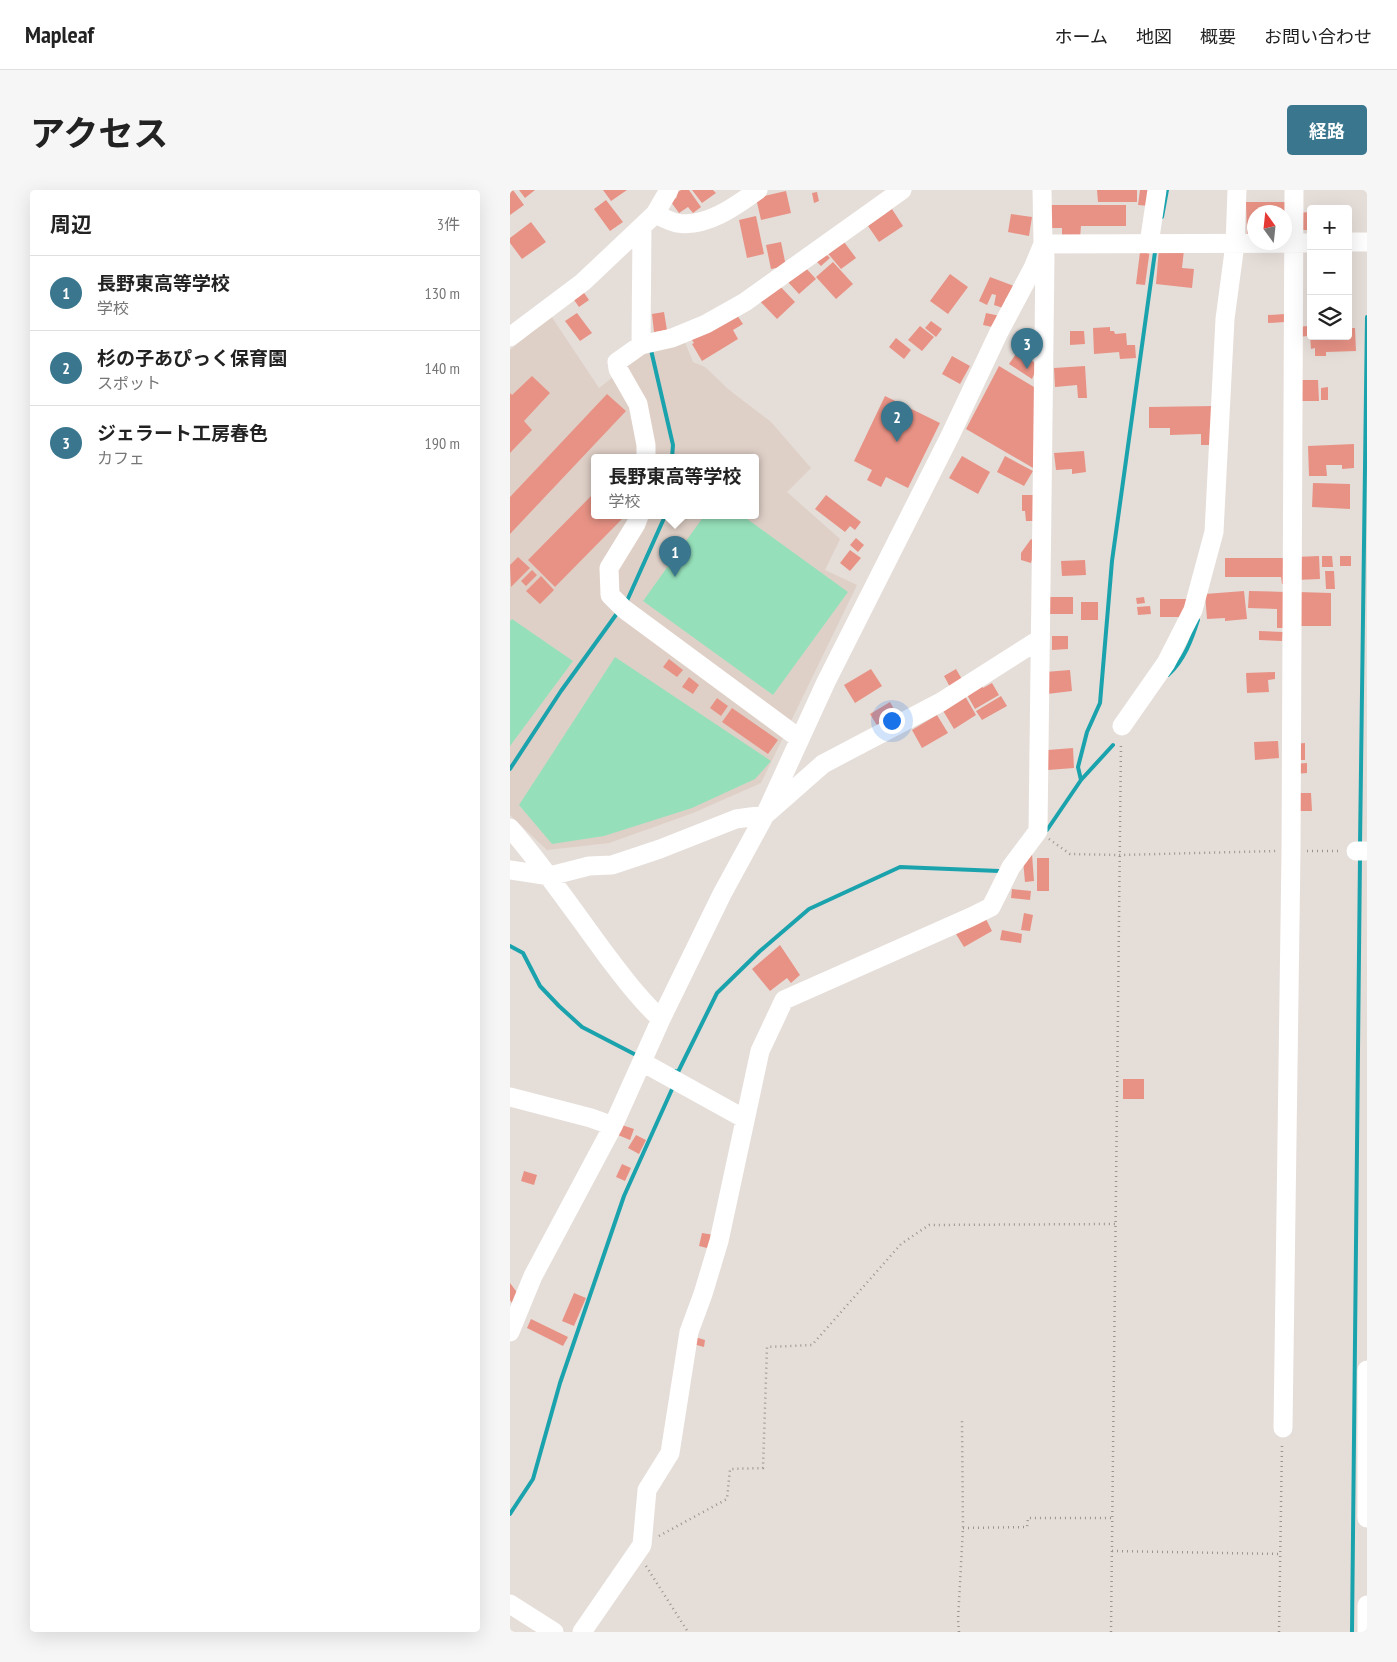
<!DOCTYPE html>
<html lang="ja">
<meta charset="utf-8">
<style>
body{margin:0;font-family:"PT Sans Narrow","Noto Sans JP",sans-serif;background:#f6f6f6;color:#222}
.controls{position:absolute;right:15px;top:15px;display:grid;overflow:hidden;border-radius:5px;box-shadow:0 5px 20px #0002}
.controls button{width:45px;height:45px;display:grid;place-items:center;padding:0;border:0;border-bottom:1px solid #e0e0e0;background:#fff;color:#222;font:25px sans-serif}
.compass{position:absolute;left:737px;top:15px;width:45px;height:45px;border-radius:50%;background:#fff;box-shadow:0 5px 20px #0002;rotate:345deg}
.you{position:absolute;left:381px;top:530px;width:18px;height:18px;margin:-12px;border:4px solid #fff;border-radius:50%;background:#1a73e8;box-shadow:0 0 0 8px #1a73e833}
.badge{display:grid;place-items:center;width:32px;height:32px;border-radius:50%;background:#3a778e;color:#fff;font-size:16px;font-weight:700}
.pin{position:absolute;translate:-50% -41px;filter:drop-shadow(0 1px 2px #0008)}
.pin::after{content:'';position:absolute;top:26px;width:18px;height:15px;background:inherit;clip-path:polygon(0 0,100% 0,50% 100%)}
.popup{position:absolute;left:81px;top:264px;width:168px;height:65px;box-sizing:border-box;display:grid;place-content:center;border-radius:5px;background:#fff;filter:drop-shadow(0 1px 4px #0005);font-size:16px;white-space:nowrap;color:#767676}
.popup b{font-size:19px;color:#222}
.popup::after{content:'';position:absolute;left:50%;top:100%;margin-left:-10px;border:10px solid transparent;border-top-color:#fff}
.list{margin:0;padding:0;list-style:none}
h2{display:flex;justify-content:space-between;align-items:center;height:65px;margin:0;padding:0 20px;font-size:21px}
h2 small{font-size:16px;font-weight:400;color:#767676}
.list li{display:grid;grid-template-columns:32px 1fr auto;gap:15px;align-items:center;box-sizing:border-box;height:75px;padding:0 20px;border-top:1px solid #e0e0e0}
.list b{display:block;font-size:19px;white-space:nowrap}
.list p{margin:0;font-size:16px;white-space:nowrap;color:#767676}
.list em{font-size:16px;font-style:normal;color:#767676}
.icon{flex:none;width:28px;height:28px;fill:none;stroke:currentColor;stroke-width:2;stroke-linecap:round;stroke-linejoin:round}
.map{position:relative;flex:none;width:857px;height:1442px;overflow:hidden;border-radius:5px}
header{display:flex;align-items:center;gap:30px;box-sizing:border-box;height:70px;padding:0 25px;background:#fff;border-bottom:1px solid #e0e0e0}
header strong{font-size:24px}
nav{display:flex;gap:28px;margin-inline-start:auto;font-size:18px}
.intro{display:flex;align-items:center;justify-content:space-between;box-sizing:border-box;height:120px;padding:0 30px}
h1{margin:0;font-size:35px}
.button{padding:12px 22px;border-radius:5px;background:#3a778e;color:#fff;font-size:18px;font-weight:700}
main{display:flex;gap:30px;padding:0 30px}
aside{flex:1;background:#fff;border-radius:5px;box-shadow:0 5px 20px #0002}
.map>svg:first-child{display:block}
</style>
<header>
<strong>Mapleaf</strong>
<nav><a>ホーム</a><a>地図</a><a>概要</a><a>お問い合わせ</a></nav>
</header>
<div class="intro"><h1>アクセス</h1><a class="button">経路</a></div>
<main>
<aside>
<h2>周辺<small>3件</small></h2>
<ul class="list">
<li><span class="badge">1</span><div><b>長野東高等学校</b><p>学校</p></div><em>130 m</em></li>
<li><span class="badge">2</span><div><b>杉の子あぴっく保育園</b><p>スポット</p></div><em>140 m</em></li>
<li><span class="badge">3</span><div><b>ジェラート工房春色</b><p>カフェ</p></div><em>190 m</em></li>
</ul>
</aside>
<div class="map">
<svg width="857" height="1442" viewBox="0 0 857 1442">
<rect width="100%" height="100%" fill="#e5ddd8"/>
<path fill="#dfd0c7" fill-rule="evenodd" d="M 41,126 L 89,198 L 134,163 L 174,150 L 183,172 L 195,177 L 218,199 L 261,232 L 301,278 L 277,302 L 330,349 L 315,380 L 347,395 L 251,593 L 183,623 L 99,653 L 37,660 L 0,625 L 0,160 ZM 85,268 L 245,268 L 245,326 L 85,326 Z"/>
<path fill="#95e0ba" d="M 194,326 L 233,326 L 338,402 L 263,505 L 133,411 Z
M 2,429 L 63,471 L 0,556 L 0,431 Z
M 105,467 L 261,571 L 245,589 L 182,618 L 94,646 L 42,654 L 9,615 Z"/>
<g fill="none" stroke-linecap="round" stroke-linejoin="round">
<path stroke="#1ba3ad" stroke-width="4" d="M 652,27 L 657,0
M 141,160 L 163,255 L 162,268
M 116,413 L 155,326
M 658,485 C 674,471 682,449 688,430
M 0,579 L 51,501 L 108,422
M 571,590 L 568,577 L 577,542 L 590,513 L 602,371 L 645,62
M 537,640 L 571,590 L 603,555
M 850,655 L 857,127
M 0,756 L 13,763 L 30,796 L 49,816 L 72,837 L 128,866
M 165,881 L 168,882 L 207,803 L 250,761 L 299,719 L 390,677 L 489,681
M 0,1324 L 23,1289 L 50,1193 L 114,1006 L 163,897
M 842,1442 L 850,667"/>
</g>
<path fill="#e89285" d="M 0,0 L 3,0 L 14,15 L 0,25 Z
M 9,0 L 25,0 L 15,8 Z
M 93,0 L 117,0 L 101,11 Z
M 171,0 L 179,0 L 191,17 L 183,23 L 178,17 L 169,23 L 161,12 L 167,7 L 165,4 Z
M 182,0 L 203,0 L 206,3 L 192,13 Z
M 587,0 L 627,0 L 627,12 L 588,12 Z
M 630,0 L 642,0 L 640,16 L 628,15 Z
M 276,1 L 281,23 L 251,30 L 246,8 Z
M 307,2 L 309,11 L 304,13 L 302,3 Z
M 96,10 L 113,32 L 100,41 L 84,19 Z
M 736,12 L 776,12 L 776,22 L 744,22 L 744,45 L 737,45 Z
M 538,15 L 616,15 L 616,36 L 571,36 L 570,48 L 552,48 L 552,38 L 537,38 Z
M 382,19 L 393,36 L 369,52 L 358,36 Z
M 799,22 L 799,40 L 787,40 L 787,23 Z
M 501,24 L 522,27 L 519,46 L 498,42 Z
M 246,26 L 254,64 L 237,68 L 229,30 Z
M 21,32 L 36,52 L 12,69 L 0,53 L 0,48 Z
M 331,48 L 346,68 L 331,79 L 315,60 Z
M 271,52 L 276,76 L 261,79 L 256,55 Z
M 649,58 L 674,60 L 672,78 L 684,79 L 682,98 L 646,94 Z
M 640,59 L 635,95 L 626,94 L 630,62 Z
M 312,60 L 320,68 L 311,76 L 303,68 Z
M 323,72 L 343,94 L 326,109 L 306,87 Z
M 294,76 L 306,89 L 289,104 L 277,91 Z
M 440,84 L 458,97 L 438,124 L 420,111 Z
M 480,87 L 504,96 L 499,109 L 496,108 L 493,118 L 484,115 L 486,105 L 482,104 L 477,115 L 469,111 Z
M 267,93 L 285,112 L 267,129 L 246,107 Z
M 72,100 L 79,110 L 69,117 L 62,107 Z
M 154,122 L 157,140 L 144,142 L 142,124 Z
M 225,122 L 233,134 L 223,140 L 228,149 L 192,171 L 182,154 L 184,153 L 180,147 Z
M 67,123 L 82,143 L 70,151 L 55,131 Z
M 476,123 L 490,126 L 487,138 L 473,135 Z
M 775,124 L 775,132 L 758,133 L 758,125 Z
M 421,131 L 432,139 L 426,147 L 415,138 Z
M 410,136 L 424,147 L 412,161 L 398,150 Z
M 798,136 L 798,146 L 787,147 L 787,137 Z
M 600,137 L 600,141 L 604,141 L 605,144 L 616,143 L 617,155 L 625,155 L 626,168 L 610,169 L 609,162 L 584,164 L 583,138 Z
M 838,138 L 845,138 L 846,161 L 816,162 L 816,166 L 805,166 L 805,158 L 801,159 L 800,146 L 838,146 Z
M 560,141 L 574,141 L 575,154 L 560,155 Z
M 386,148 L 401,160 L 394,169 L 379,157 Z
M 508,161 L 528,175 L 522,189 L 499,174 Z
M 442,166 L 460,176 L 450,194 L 432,184 Z
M 489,176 L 529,200 L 530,282 L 456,239 Z
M 575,176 L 577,208 L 568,208 L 567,195 L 545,197 L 544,178 Z
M 22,186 L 40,203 L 14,231 L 22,240 L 0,263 L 0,203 L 2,205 Z
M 784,190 L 808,190 L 809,211 L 785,211 Z
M 818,197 L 818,210 L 811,210 L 811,198 Z
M 97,204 L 116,221 L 0,344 L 0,307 Z
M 375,206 L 430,233 L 398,298 L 376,287 L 371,297 L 357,290 L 362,280 L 344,271 Z
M 704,216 L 704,255 L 691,255 L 691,244 L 660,245 L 660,238 L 639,238 L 639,217 Z
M 844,254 L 844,278 L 832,279 L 832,275 L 816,275 L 817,286 L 799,286 L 798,256 Z
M 574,261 L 576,282 L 562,284 L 562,279 L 546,280 L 544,263 Z
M 452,266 L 480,282 L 468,304 L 439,288 Z
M 495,266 L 523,281 L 514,296 L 487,282 Z
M 803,293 L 840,294 L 840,319 L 802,317 Z
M 85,302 L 85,326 L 110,326 L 113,328 L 45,397 L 18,370 Z
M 316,305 L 351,332 L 345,340 L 340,336 L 335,342 L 305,319 Z
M 512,305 L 527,305 L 527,331 L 516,331 L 515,321 L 512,321 Z
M 346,348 L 354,355 L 348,362 L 340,355 Z
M 521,349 L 527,354 L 521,373 L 511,370 L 511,363 Z
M 340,360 L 351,368 L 340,381 L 330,373 Z
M 809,366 L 810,389 L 786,390 L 785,367 Z
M 812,366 L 822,366 L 823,377 L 812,377 Z
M 830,366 L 841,366 L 841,376 L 830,376 Z
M 8,367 L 20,378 L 1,397 L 0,375 Z
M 715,368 L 776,368 L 776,394 L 772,394 L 771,387 L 715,387 Z
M 575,370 L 576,385 L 552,386 L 551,371 Z
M 22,380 L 27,385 L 16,396 L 11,391 Z
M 815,381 L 824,381 L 825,399 L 816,399 Z
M 31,386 L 44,400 L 30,414 L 16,401 Z
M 734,401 L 737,429 L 715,431 L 715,428 L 697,429 L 695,404 Z
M 739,401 L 776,402 L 775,438 L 767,438 L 767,419 L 738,418 Z
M 789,402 L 821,403 L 821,436 L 789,436 Z
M 537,407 L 563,407 L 563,424 L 537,424 Z
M 634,407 L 635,413 L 627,414 L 626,408 Z
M 650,409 L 677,409 L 677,427 L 650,427 Z
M 571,412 L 588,412 L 588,430 L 571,430 Z
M 640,416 L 641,424 L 628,425 L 627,417 Z
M 749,441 L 773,442 L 772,451 L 749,450 Z
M 542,446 L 558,446 L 558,459 L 542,460 Z
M 159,469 L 173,480 L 167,487 L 153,477 Z
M 361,479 L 372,496 L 345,513 L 334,495 Z
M 446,479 L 453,491 L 440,497 L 434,486 Z
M 560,480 L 562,501 L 537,504 L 535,482 Z
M 765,482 L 765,489 L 758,490 L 759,502 L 737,503 L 736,483 Z
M 179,487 L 189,495 L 183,504 L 172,497 Z
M 482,493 L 489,505 L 465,519 L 456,503 L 471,494 L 473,498 Z
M 455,506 L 466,525 L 444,539 L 432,519 Z
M 491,506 L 497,516 L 472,530 L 466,521 Z
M 207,508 L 218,516 L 211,526 L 200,518 Z
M 380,512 L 388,526 L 368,537 L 360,524 Z
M 222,518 L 268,550 L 258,564 L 212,532 Z
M 427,525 L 438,543 L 412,558 L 402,540 Z
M 768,551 L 769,568 L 745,570 L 744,552 Z
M 795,553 L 795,570 L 784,570 L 784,554 Z
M 563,558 L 564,578 L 538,580 L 538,560 Z
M 797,573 L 797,583 L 784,584 L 783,574 Z
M 787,603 L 801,603 L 802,621 L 788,621 Z
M 522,664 L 524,691 L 515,692 L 513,670 Z
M 527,668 L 539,668 L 539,701 L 527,701 Z
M 502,699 L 521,701 L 520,710 L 501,708 Z
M 514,723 L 523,725 L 520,741 L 511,740 Z
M 475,727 L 482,741 L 454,757 L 446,744 Z
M 492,740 L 512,744 L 511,753 L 490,750 Z
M 270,755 L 290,785 L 281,793 L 277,788 L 260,801 L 242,779 Z
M 613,889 L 634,889 L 634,909 L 613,909 Z
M 112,935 L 124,939 L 120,950 L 108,945 Z
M 126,945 L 136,950 L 129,964 L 118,958 Z
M 112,974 L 121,978 L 115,991 L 106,987 Z
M 14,981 L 27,985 L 24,995 L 11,991 Z
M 192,1043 L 204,1045 L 201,1059 L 189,1056 Z
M 0,1093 L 12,1109 L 3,1115 L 0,1110 Z
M 64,1103 L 76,1108 L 64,1136 L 52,1131 Z
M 21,1129 L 58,1147 L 53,1156 L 17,1138 Z
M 185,1147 L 195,1150 L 194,1157 L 183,1154 Z"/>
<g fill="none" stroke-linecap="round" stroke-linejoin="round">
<path stroke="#9a9490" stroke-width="2.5" stroke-dasharray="1 4" stroke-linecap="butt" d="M 539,649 L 560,664 L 610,665 L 767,661
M 797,661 L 832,661
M 453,1338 L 517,1337 L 518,1328 L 602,1328
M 149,1346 L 217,1309 L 220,1279 L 253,1278 L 257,1157 L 302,1155 L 391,1054 L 419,1035 L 605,1034
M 602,1361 L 770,1364
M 136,1376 L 178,1442
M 449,1442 L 448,1430 L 453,1338 L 452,1230
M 601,1442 L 611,552
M 769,1442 L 772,1254"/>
<path stroke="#fff" stroke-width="19" d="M 145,24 C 152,27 160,32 167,33 C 196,38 226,16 248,0
M 132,37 L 131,155 L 162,148 L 196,134 L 235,112 L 392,0
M 838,52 L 857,52
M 639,54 L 647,0
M 0,147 L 73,92 L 145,24 L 159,0
M 131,155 L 107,172 L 108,179 L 128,214 L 136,255 L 136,268
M 129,326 L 126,334 L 99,378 L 100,405 L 114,419 L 290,549
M 612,536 L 656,473 L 683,420 L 704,342 L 715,129 L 725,54 L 727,0
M 0,638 C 35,678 65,723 97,766 C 114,788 130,810 151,829
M 846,661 L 855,661
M 0,680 L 40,686 L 79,676 L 102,675 L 150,659 L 226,629 L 255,625 L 313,574 L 431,512 L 530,449
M 132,872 L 235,929
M 0,907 L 81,928 L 103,936
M 0,1142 L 23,1086 L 103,936 L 151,829 L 212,704 L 255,625 L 316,492 L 440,246 L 489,142 L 523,78 L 533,54 L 532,0
M 857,1180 L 857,1328
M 773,1238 L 781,661 L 784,0
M 0,1414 L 44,1442
M 72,1442 L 132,1355 L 137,1300 L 160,1263 L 179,1142 L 193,1104 L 209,1051 L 250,861 L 274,810 L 461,727 L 481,717 L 501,677 L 528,641 L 535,67 L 533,54 L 801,53
M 857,1442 L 857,1415"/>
</g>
</svg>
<div class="controls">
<button>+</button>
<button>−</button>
<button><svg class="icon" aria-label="layers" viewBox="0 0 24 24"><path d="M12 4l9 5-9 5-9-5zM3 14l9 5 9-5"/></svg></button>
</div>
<svg class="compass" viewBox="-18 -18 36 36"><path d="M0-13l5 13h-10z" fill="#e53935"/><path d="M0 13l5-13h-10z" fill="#767676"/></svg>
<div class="you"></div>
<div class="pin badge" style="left:165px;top:387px">1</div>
<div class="popup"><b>長野東高等学校</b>学校</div>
<div class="pin badge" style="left:387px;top:252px">2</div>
<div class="pin badge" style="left:517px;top:179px">3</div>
</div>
</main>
